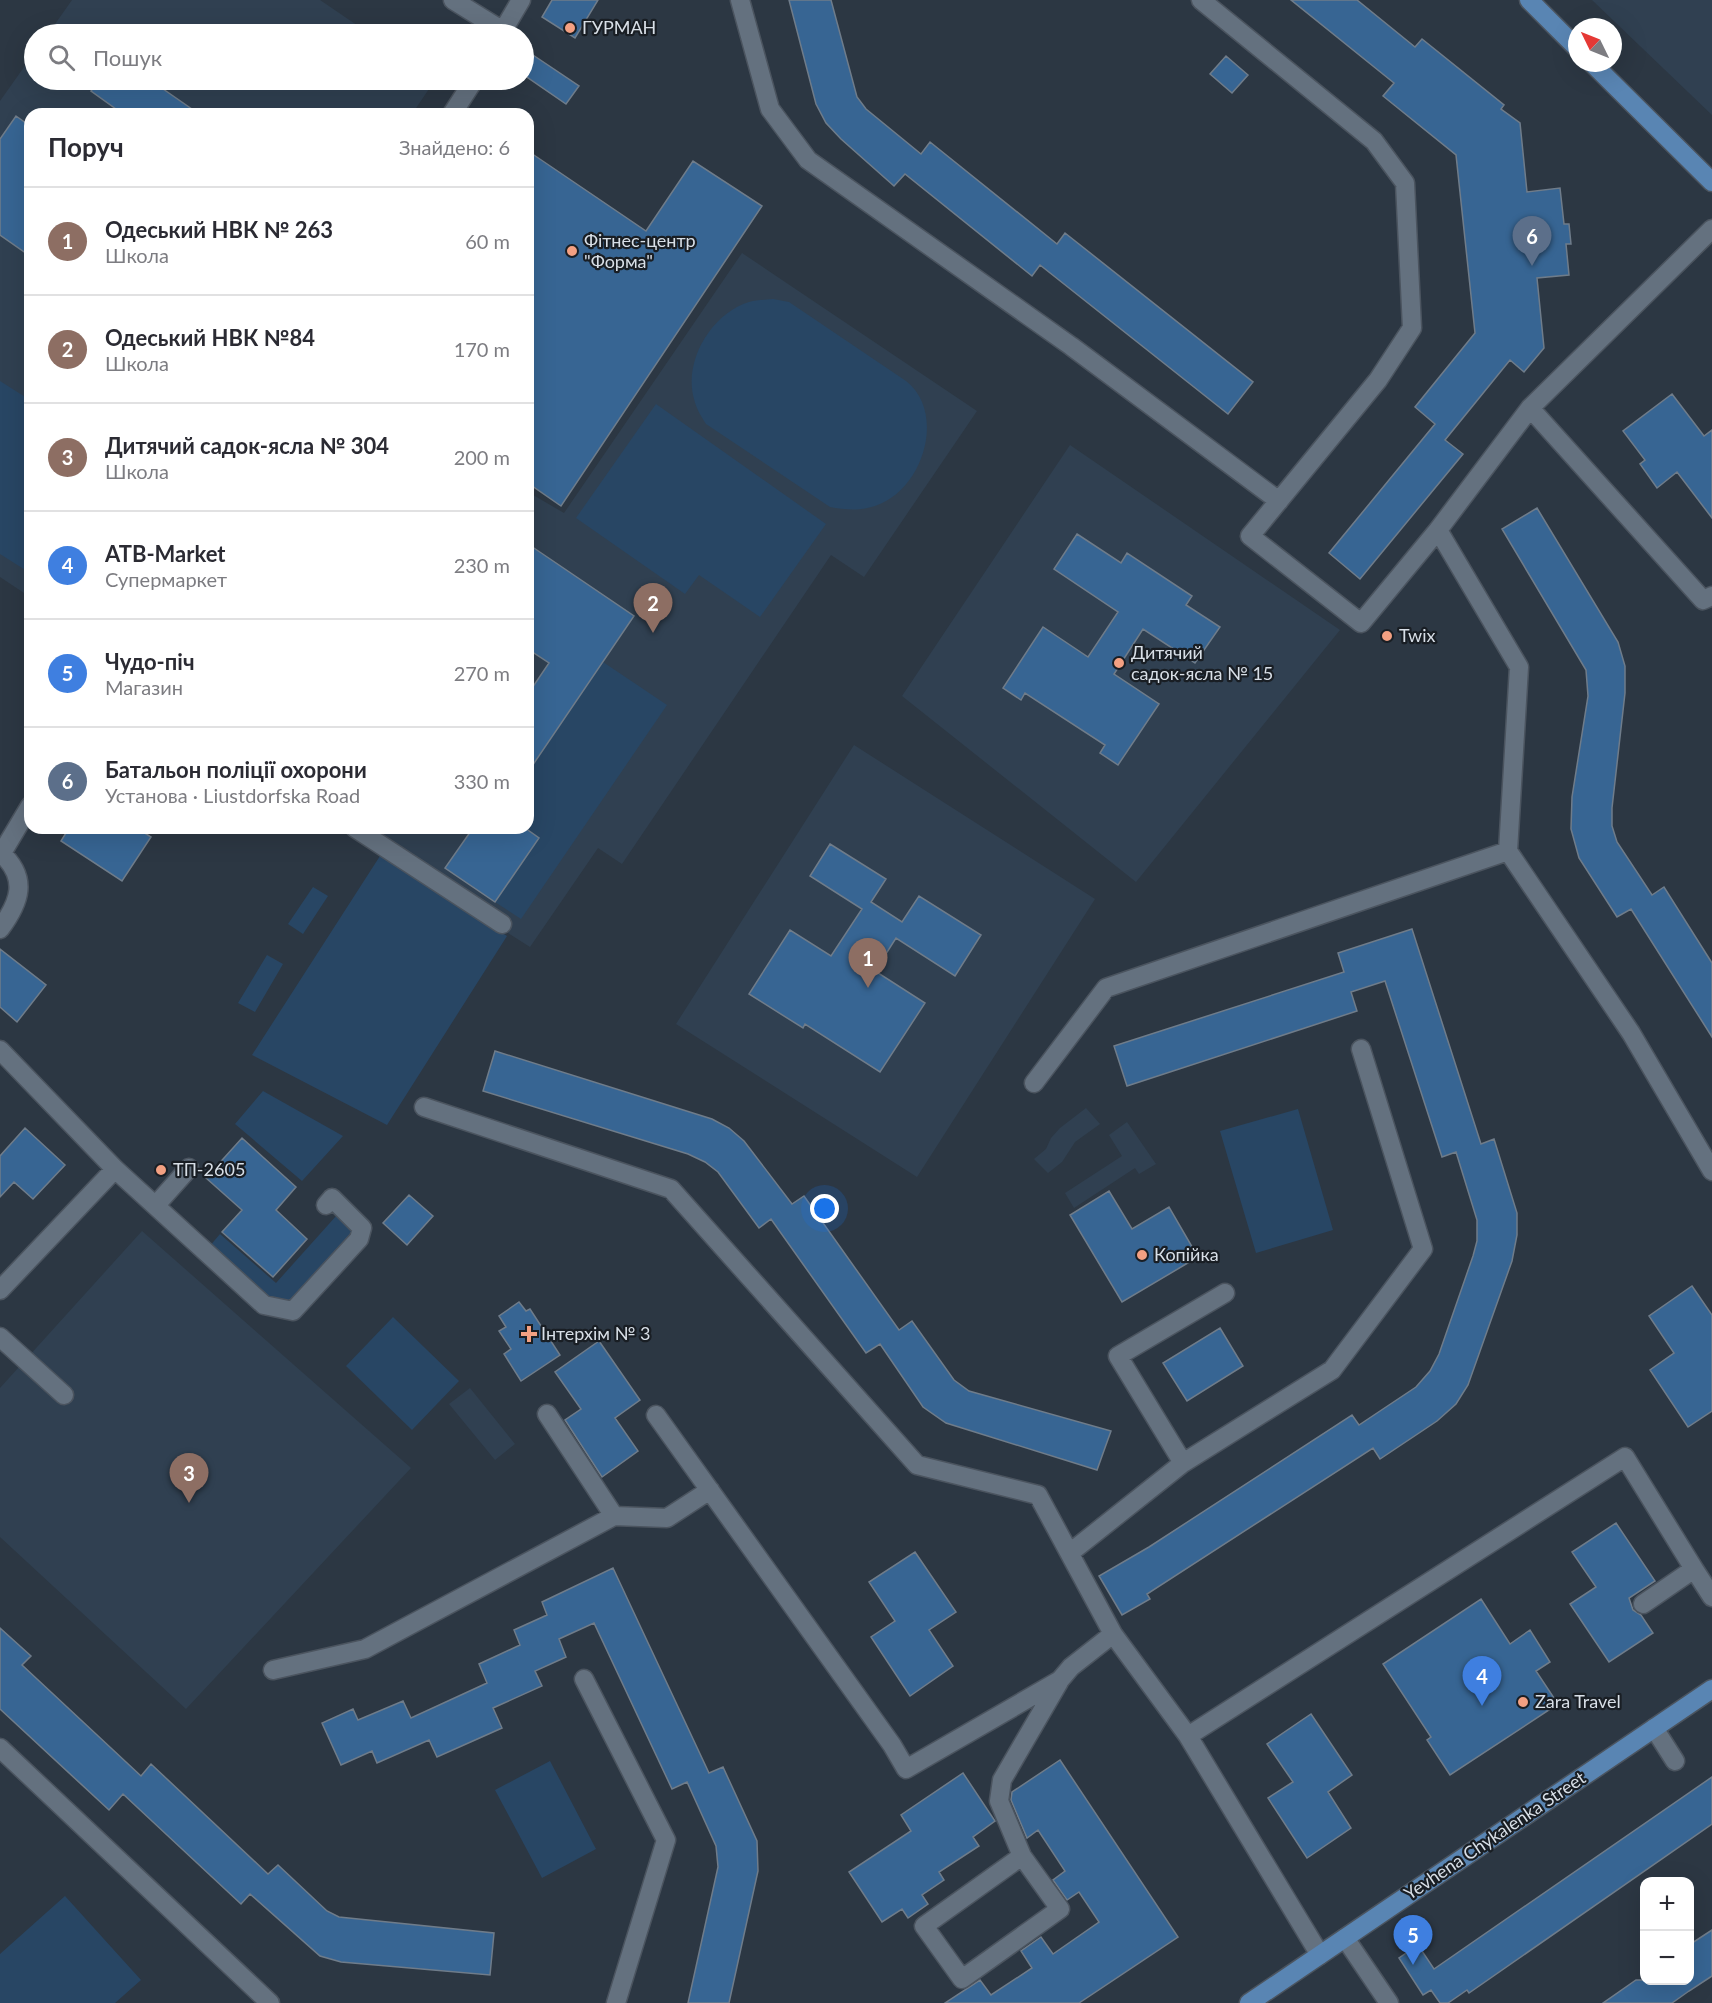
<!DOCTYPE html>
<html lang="uk">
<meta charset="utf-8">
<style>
body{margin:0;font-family:Lato,sans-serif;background:#f7f7f7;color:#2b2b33}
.controls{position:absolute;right:18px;bottom:18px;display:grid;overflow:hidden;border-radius:12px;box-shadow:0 6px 24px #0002}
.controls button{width:54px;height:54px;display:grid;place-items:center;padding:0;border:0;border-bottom:2px solid #e1e1e2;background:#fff;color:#2b2b33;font:30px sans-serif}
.compass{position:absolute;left:1568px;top:18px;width:54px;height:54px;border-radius:50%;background:#fff;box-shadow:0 6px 24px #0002;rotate:313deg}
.you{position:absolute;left:825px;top:1209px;width:21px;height:21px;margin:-15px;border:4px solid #fff;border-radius:50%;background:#1a73e8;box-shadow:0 0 0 9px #1a73e833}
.badge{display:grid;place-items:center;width:39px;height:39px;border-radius:50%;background:#7c3aed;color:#fff;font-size:20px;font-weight:700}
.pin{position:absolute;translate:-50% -50px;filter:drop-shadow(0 2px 3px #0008)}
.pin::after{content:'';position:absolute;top:32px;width:21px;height:18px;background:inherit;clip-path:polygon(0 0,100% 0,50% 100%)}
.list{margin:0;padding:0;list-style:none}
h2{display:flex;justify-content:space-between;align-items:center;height:78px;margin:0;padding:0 24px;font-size:26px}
h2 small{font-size:20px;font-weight:400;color:#7c7c81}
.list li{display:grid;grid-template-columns:39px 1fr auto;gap:18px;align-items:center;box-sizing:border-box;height:108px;padding:0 24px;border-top:2px solid #e1e1e2}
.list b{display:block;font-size:22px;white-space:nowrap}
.list p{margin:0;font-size:20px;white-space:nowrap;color:#7c7c81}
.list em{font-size:20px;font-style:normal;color:#7c7c81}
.icon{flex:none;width:33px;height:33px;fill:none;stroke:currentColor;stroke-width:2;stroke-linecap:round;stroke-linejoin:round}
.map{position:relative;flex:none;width:1712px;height:2003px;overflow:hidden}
.search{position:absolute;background:#fff;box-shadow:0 6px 24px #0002;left:24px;top:24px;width:510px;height:66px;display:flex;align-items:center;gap:15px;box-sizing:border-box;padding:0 21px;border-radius:33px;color:#7c7c81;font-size:22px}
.panel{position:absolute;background:#fff;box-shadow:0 6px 24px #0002;left:24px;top:108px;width:510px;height:726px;border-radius:18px}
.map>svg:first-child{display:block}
</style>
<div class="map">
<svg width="1712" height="2003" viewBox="0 0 1712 2003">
<rect width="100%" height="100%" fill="#2c3743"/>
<path fill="#304051" d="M 72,0 L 320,0 L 370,34 L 48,34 Z
M 1592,0 L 1712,0 L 1712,115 Z
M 34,53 L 34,80 L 435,80 L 412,114 L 30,114 L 30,597 L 0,577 L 0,101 Z
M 742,253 L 977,411 L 864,577 L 831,555 L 622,864 L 598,848 L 530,947 L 344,828 L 528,828 L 528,492 L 564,513 Z
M 1070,445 L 1340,630 L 1136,882 L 902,696 Z
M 854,745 L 1095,899 L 917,1177 L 676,1024 Z
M 1086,1108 L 1100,1124 L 1075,1142 L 1062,1162 L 1048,1173 L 1034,1159 L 1046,1149 L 1051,1138 L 1060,1128 Z
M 1127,1122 L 1156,1164 L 1139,1174 L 1135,1168 L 1074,1208 L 1065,1193 L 1122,1156 L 1109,1135 Z
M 142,1231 L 411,1468 L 186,1709 L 0,1537 L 0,1388 Z
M 470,1388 L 515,1444 L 495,1460 L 449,1404 Z"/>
<path fill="#284664" d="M 773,299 L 789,302 L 906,381 C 947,413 923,491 875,506 C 860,511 845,510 830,507 L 706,424 C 701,416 696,408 694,399 C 683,361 712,313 749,302 C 757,300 765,300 773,299 Z
M 0,381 L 30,400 L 30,573 L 0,554 Z
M 656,404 L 826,524 L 760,617 L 699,575 L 685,594 L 576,518 Z
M 603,662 L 667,705 L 521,919 L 495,902 L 539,838 L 525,828 L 528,828 L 528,772 Z
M 380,856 L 507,936 L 387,1125 L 252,1055 Z
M 313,887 L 328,896 L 303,934 L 288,924 Z
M 267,955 L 283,964 L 255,1012 L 238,1003 Z
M 263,1091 L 343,1136 L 302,1181 L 235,1124 Z
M 1298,1109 L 1333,1230 L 1256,1253 L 1220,1131 Z
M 337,1215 L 354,1230 L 352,1237 L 293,1303 L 264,1297 L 209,1247 L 220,1234 L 276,1283 Z
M 393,1317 L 459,1381 L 412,1430 L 346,1366 Z
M 550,1761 L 596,1849 L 542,1878 L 495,1790 Z
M 65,1896 L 141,1980 L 115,2003 L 0,2003 L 0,1954 Z"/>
<path fill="#376593" stroke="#6f7c8a" stroke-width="1.5" d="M 552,0 L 598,0 L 575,38 L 542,17 Z
M 789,0 L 831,0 L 857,97 L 866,109 L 921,154 L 930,142 L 1057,244 L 1065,233 L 1253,382 L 1228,414 L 1040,265 L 1032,276 L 905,174 L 894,186 L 841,139 L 826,123 L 816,104 Z
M 1291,0 L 1357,0 L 1415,47 L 1422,39 L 1504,105 L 1501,109 L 1520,123 L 1527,192 L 1560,188 L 1564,224 L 1569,224 L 1571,244 L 1566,244 L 1569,275 L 1537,278 L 1544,348 L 1524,372 L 1510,360 L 1445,440 L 1463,454 L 1360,579 L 1329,553 L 1435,424 L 1415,407 L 1475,333 L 1456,155 L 1383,96 L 1394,83 Z
M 524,49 L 579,86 L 566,104 L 524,75 Z
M 1226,56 L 1248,75 L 1232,93 L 1210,74 Z
M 99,80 L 150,80 L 199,114 L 123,114 L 91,91 Z
M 16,116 L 30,126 L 30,256 L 0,235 L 0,139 Z
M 528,151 L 646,231 L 693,161 L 762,206 L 561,506 L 528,483 Z
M 1672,394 L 1704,436 L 1712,430 L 1712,518 L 1677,472 L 1657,488 L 1640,464 L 1645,460 L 1623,431 Z
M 1537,508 L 1618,642 L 1625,666 L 1625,693 L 1612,808 L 1612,826 L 1617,842 L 1652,895 L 1664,887 L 1712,963 L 1712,1037 L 1631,909 L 1617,917 L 1579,858 L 1571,829 L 1572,797 L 1588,696 L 1586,670 L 1502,529 Z
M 1077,534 L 1121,563 L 1127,553 L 1192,596 L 1186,605 L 1220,627 L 1195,663 L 1143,629 L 1114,674 L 1159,704 L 1118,765 L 1100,753 L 1105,745 L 1025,693 L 1021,700 L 1003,688 L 1043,627 L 1088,657 L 1118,612 L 1054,569 Z
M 528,544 L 634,616 L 528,772 L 528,694 L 549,663 L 528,649 Z
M 69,828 L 137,828 L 151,837 L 122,881 L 61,841 Z
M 473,828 L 525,828 L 539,838 L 495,902 L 445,868 Z
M 830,844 L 886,879 L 871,902 L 902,922 L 919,896 L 981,935 L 955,976 L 896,938 L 875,971 L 925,1003 L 880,1072 L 805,1024 L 803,1028 L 749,994 L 790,930 L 831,956 L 862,909 L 810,876 Z
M 1412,929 L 1481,1144 L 1494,1139 L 1517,1213 L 1517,1235 L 1512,1261 L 1468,1385 L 1456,1404 L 1437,1421 L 1380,1459 L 1373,1448 L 1147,1594 L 1150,1599 L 1122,1615 L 1099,1576 L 1149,1547 L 1352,1415 L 1359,1425 L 1416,1387 L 1430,1371 L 1439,1354 L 1473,1256 L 1477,1241 L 1477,1220 L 1456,1152 L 1442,1157 L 1385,981 L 1351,992 L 1357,1011 L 1127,1086 L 1114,1046 L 1344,972 L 1338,953 Z
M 0,949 L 46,985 L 17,1022 L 0,1007 Z
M 495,1051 L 712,1119 L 729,1128 L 744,1141 L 792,1204 L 804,1196 L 899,1330 L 912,1321 L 954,1380 L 969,1391 L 1111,1431 L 1097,1470 L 946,1423 L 923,1407 L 880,1344 L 866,1353 L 771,1219 L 759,1228 L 718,1172 L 705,1162 L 688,1154 L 483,1091 Z
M 25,1128 L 65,1165 L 33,1199 L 14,1182 L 0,1197 L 0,1156 Z
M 242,1138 L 296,1187 L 276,1210 L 307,1239 L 273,1277 L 222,1232 L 242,1210 L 206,1178 Z
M 1109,1191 L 1132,1229 L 1169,1207 L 1198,1257 L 1122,1302 L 1070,1215 Z
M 409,1195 L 433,1216 L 407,1245 L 383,1223 Z
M 1692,1286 L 1712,1315 L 1712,1411 L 1688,1427 L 1650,1370 L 1674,1353 L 1649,1316 Z
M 519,1302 L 526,1311 L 530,1309 L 560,1355 L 521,1381 L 504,1354 L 511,1349 L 499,1331 L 506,1327 L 499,1316 Z
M 1220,1328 L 1243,1366 L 1187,1401 L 1163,1363 Z
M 599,1341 L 640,1400 L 615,1418 L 638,1451 L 602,1477 L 565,1420 L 581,1409 L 555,1372 Z
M 1616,1523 L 1655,1581 L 1629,1598 L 1633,1610 L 1641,1615 L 1653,1633 L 1609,1662 L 1570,1604 L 1596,1587 L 1572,1552 Z
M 915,1552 L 956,1612 L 929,1630 L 953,1666 L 910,1696 L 871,1637 L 895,1621 L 869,1582 Z
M 613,1568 L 709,1773 L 723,1767 L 757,1841 L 758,1871 L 729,2003 L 688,2003 L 718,1867 L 716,1846 L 687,1782 L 672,1789 L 594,1623 L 559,1639 L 566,1657 L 535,1671 L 542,1686 L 493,1708 L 502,1728 L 437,1757 L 429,1740 L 377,1763 L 372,1751 L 341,1765 L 322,1723 L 353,1709 L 358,1720 L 403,1701 L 411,1718 L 487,1683 L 479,1664 L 520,1645 L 514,1630 L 547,1615 L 542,1602 Z
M 1481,1599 L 1510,1644 L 1530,1630 L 1550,1662 L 1536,1671 L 1558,1704 L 1450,1775 L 1427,1740 L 1431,1737 L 1383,1664 Z
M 0,1628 L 31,1656 L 22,1665 L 141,1776 L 151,1764 L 268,1874 L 278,1865 L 327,1911 L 339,1917 L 494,1933 L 490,1975 L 341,1962 L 320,1956 L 250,1894 L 241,1904 L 123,1794 L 109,1810 L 0,1709 Z
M 1311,1714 L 1352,1775 L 1328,1792 L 1351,1828 L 1307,1858 L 1268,1798 L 1293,1782 L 1267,1744 Z
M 1060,1760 L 1178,1937 L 1079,2003 L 945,2003 L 980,1980 L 991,1995 L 1032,1968 L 1021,1951 L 1041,1937 L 1053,1954 L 1099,1922 L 1079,1892 L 1067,1900 L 1053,1880 L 1065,1871 L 1038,1830 L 1027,1838 L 1011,1800 L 1012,1792 Z
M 963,1773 L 995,1821 L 973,1837 L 979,1846 L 939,1872 L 944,1880 L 922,1895 L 928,1904 L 908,1918 L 902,1909 L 882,1922 L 849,1872 L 911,1831 L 901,1815 Z
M 1712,1777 L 1712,1824 L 1469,1993 L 1467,1990 L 1448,2003 L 1440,2003 L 1431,1990 L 1423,1995 L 1399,1958 L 1418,1945 L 1434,1969 Z
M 1712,1930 L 1712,1976 L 1689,1991 L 1672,2003 L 1603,2003 L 1636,1980 L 1689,1980 L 1689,1945 Z"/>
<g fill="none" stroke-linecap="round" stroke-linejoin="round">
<defs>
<path id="minor" d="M 453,0 L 503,31
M 740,0 L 770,109 L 808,160 L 1071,346 L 1279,501
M 1201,0 L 1374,141 L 1405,183 L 1412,328 L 1378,380 L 1250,536 L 1361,623 L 1438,530 L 1530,408 L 1712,229
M 501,34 L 521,0
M 452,114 L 474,80
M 1530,408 L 1703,600 L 1712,596
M 355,828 L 502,924
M 1508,851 L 1631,1033 L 1712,1171
M 0,852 C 29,878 20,902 0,929
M 2,853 L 30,806
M 0,1050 L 115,1169 L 264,1305 L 293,1311 L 359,1239 L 362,1228 L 332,1198 L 326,1205
M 1034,1083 L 1106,988 L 1508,851 L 1519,667 L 1438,530
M 424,1107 L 671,1189 L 917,1465 L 1038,1495 L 1113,1634 L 1188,1736 L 1320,1955
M 156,1205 L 189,1168
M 0,1290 L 115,1169
M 0,1337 L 64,1395
M 656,1415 L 892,1745 L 906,1769 L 1060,1680 L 1071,1667 L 1113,1634
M 1183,1463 L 1118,1356 L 1225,1293
M 614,1516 L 667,1518 L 710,1490
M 1071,1552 L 1183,1463 L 1332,1370 L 1423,1249 L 1361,1049
M 1694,1569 L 1712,1597
M 273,1670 L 365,1649 L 614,1516 L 547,1414
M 584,1679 L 666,1840 L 616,2003
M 1654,1728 L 1675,1761
M 1188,1736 L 1625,1457 L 1694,1569 L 1643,1604
M 0,1748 L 270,2003
M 1022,1856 L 924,1926 L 962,1979 L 1060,1909 L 1022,1856 L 999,1801 L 1002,1780 L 1059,1682
M 1345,1938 L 1389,2003"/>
<path id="major" d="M 1529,0 L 1577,48
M 1592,63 L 1712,182
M 1249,2003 L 1712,1689"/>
</defs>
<use href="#minor" stroke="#4b545f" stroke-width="21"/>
<use href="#major" stroke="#4b545f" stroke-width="21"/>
<use href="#minor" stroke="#64717f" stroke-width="18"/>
<use href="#major" stroke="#5985b3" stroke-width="18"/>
</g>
<g fill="#f3a082" stroke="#191e24" stroke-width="2">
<circle cx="570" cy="28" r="6"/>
<circle cx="572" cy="251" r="6"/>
<circle cx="1387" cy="636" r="6"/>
<circle cx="1119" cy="663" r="6"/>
<circle cx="161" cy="1170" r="6"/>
<circle cx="1142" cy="1255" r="6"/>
<path d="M526 1325h6v6h6v6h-6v6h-6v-6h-6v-6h6z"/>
<circle cx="1523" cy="1702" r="6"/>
</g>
<g text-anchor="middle" stroke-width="4.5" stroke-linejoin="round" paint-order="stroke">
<g font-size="18" fill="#d8dfe7" stroke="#191e24" text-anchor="start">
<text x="582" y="34">ГУРМАН</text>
<text x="584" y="247">Фітнес-центр<tspan x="584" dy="21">"Форма"</tspan></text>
<text x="1399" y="642">Twix</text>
<text x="1131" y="659">Дитячий<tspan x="1131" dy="21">садок-ясла № 15</tspan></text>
<text x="173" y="1176">ТП-2605</text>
<text x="1154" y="1261">Копійка</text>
<text x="541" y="1340">Інтерхім № 3</text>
<text x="1535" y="1708">Zara Travel</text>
</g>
<g font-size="18" fill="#d8dfe7" stroke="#191e24">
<text transform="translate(1495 1836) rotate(-34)" y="6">Yevhena Chykalenka Street</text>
</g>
</g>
</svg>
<div class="controls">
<button>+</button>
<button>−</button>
</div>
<svg class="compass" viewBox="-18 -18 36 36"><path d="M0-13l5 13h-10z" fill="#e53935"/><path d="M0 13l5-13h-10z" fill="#7c7c81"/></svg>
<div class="you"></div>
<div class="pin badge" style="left:868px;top:988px;background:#8d6e63">1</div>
<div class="pin badge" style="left:653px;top:633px;background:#8d6e63">2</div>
<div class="pin badge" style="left:189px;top:1503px;background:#8d6e63">3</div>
<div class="pin badge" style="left:1482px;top:1706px;background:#3f7fe0">4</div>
<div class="pin badge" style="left:1413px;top:1965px;background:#3f7fe0">5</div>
<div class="pin badge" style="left:1532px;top:266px;background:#5c6f8a">6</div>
<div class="search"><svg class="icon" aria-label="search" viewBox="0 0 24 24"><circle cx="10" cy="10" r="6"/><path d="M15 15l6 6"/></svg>Пошук</div>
<section class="panel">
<h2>Поруч<small>Знайдено: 6</small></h2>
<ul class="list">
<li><span class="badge" style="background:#8d6e63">1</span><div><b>Одеський НВК № 263</b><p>Школа</p></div><em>60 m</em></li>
<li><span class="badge" style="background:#8d6e63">2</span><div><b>Одеський НВК №84</b><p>Школа</p></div><em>170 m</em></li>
<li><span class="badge" style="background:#8d6e63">3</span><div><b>Дитячий садок-ясла № 304</b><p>Школа</p></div><em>200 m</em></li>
<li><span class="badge" style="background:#3f7fe0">4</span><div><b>ATB-Market</b><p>Супермаркет</p></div><em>230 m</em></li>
<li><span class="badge" style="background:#3f7fe0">5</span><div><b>Чудо-піч</b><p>Магазин</p></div><em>270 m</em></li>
<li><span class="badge" style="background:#5c6f8a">6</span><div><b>Батальон поліції охорони</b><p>Установа · Liustdorfska Road</p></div><em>330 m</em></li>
</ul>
</section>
</div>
